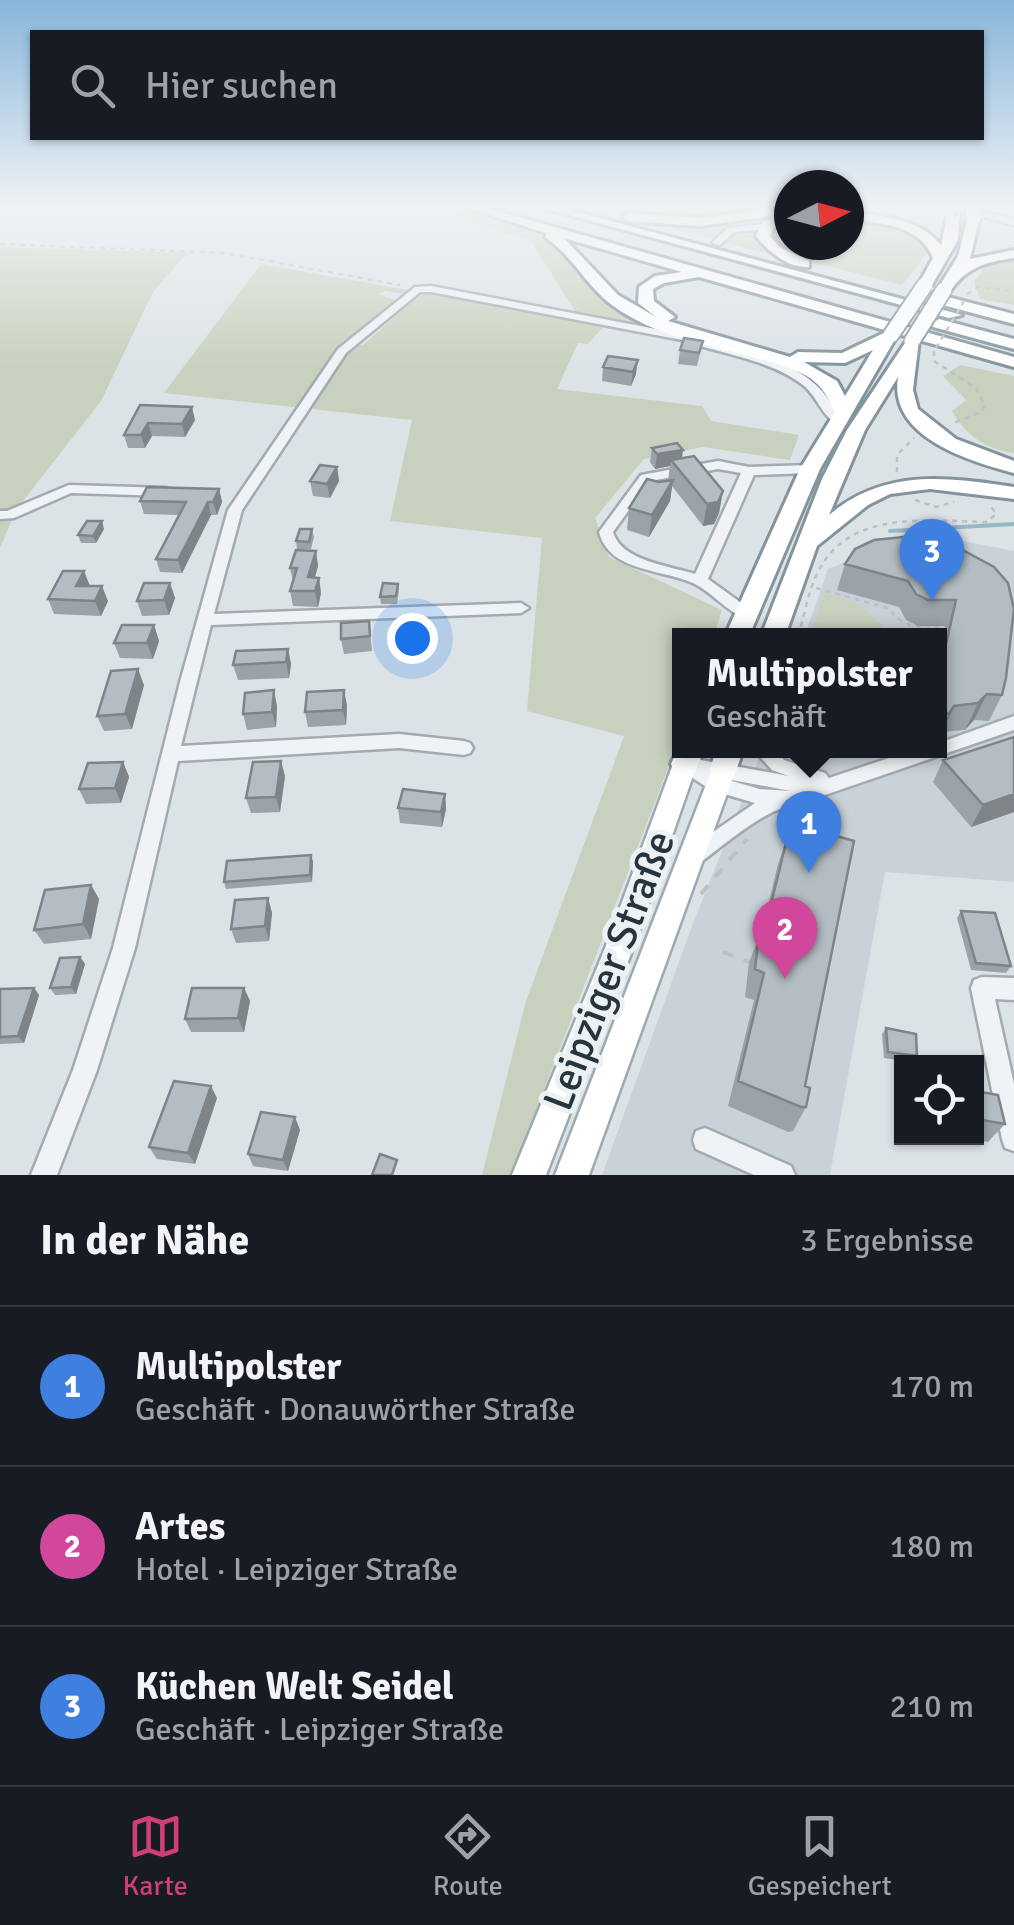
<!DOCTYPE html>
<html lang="de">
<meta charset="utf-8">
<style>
body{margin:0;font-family:Signika,sans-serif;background:#242831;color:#f1f3f6}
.controls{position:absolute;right:30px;bottom:30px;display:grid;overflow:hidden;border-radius:0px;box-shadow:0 2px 8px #0004}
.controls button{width:90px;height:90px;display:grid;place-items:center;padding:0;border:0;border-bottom:2px solid #363941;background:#171b24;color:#f1f3f6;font:50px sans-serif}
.compass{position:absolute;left:774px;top:170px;width:90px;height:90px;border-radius:50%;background:#171b24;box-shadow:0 2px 8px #0004;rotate:84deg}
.you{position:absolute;left:412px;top:638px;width:35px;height:35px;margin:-25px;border:8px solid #fff;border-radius:50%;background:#1a73e8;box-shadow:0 0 0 15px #1a73e833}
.badge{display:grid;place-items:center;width:65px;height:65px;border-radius:50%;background:#cf3e74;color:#fff;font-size:32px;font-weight:700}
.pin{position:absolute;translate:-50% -82px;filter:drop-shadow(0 2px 5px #0008)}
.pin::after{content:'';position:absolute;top:52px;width:35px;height:30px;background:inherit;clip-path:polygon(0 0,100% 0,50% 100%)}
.popup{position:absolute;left:672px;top:628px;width:275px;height:130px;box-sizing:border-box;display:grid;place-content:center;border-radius:0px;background:#171b24;filter:drop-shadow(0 2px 8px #0005);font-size:32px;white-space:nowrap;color:#9ea1a6}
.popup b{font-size:38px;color:#f1f3f6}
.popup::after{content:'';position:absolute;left:50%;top:100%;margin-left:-20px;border:20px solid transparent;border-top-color:#171b24}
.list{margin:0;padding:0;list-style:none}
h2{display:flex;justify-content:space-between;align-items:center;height:130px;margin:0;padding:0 40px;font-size:42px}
h2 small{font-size:32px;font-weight:400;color:#9ea1a6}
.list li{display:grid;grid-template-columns:65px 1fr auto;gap:30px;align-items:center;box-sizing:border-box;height:160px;padding:0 40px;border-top:2px solid #363941}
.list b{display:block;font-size:38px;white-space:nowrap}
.list p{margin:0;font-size:32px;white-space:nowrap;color:#9ea1a6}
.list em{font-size:32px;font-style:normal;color:#9ea1a6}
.icon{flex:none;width:55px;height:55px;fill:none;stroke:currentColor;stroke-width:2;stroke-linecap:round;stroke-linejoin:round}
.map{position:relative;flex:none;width:1014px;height:1175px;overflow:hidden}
.search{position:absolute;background:#171b24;box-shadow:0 2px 8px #0004;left:30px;right:30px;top:30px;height:110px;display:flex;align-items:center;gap:25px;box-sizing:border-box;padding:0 35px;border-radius:0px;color:#9ea1a6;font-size:38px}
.sheet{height:610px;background:#171b24}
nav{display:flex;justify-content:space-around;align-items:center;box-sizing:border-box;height:140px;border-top:2px solid #363941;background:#171b24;font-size:28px;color:#9ea1a6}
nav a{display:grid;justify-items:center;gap:5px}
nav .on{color:#cf3e74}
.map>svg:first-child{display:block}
</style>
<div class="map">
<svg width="1014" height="1175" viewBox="0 0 1014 1175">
<rect width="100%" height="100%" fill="#dce3e7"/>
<path fill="#cad2d9" d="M 948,538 L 1014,551 L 1014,882 L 885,872 L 830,1175 L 602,1175 L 692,926 L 762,751 L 939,750 L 939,636 L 805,635 L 828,569 L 901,540 Z"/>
<path fill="#c7d1bd" d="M 424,206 L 450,206 L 542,235 L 562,246 L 597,293 L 657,329 L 577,314 L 531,241 Z
M 600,206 L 789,206 L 789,208 C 714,219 675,225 600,206 Z
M 775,215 L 759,225 L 755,233 L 772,255 L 653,224 L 717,223 Z
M 849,217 L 900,227 L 930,243 L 929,251 L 902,285 L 792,257 L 770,241 L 771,226 L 789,218 L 789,245 L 849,245 Z
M 0,247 L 187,253 L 153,292 L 101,401 L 16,510 L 0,548 Z
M 999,259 L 1014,259 L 1014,305 L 980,299 L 974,282 L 985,267 Z
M 261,264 L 408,290 L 404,294 L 385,291 L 377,294 L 396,300 L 342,344 L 363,345 L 417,297 L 428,294 L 603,327 L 588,344 L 578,343 L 557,389 L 702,406 L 711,421 L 799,435 L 790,460 L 703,447 L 644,459 L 595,518 L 609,557 L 722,610 L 714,635 L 679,636 L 679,740 L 511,1175 L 482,1175 L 526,1001 L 624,736 L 527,711 L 542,538 L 390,521 L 412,420 L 164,393 Z
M 960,365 L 1014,376 L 1014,453 C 986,449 966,436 952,411 L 966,400 L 943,376 Z
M 824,593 L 858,603 L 883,626 L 881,635 L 811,635 Z"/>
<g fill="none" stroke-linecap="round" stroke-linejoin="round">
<path stroke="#96b9c8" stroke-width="4" d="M 890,531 L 1014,524"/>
<defs>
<path id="minor" d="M 943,206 L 956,206 L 1014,219 L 1014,225 Z
M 765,224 L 768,225 L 768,229 L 734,232 L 720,245 L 712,243 L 728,228 Z
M 431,286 L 682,334 L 687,337 L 682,340 L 431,292 L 420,292 L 346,353 L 242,510 L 214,614 L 521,603 L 529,608 L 521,613 L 211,625 L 181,746 L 399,734 L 464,741 L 470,743 L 473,748 L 470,753 L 464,755 L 399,748 L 178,761 L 135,948 L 97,1070 L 57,1175 L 31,1175 L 73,1070 L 113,948 L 180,682 L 228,510 L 338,349 L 415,287 Z
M 704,341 C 741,350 786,358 815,384 C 827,394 834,410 845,421 L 839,425 C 821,416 818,397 803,385 C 774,363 735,356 700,346 L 700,342 Z
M 718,461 L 749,467 L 810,465 L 816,469 L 810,473 L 754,475 L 708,579 L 751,610 L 754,614 L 751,618 L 746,619 C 726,611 712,592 693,583 C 662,569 609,572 599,532 L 641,475 ZM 718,469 L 741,473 L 695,574 C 670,566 621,561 613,532 L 650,481 Z
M 69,485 L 166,488 L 173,492 L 166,496 L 71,493 L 14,518 L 0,519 L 0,511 L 7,511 Z
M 1014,716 L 1014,730 L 790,807 C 768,807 720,848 701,862 L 694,865 L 687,862 L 684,856 L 687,850 L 755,803 L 711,790 L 679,769 L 676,764 L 679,759 L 685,757 L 789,776 L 772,770 L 754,750 L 775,750 L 784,760 L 825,773 L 829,778 L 913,750 L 939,750 L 939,743 ZM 721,778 L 791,791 L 760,789 Z
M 982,977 L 1014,978 L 1014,1000 L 995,999 L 1014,1084 L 1014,1151 L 1005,1148 L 1002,1139 L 971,988 L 974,980 Z
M 705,1128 L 791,1166 L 795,1175 L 754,1175 L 696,1149 L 693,1140 L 696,1131 Z"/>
<path id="major" d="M 685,754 L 694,757 L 697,764 L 632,951 L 546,1175 L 512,1175 L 604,951 L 673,764 L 676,757 Z
M 724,759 L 733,762 L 736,769 L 589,1175 L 555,1175 L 712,769 L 715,762 Z"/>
<path id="highway" d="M 461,206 L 480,206 L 1014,357 L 1014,367 L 919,340 L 913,390 L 918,409 L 956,439 L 1014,461 L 1014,473 C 969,461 888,437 898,377 L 865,430 L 829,515 C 885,468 947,477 1014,487 L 1014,499 L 930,489 L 890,494 L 868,505 L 817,546 L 785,636 L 761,636 L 822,479 L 847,430 L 909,337 L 898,334 L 820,469 L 749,636 L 725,636 L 800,469 L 835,412 C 821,382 812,376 781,365 C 726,348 659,340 612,305 C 586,286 573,256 546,238 L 546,233 ZM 564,238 L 682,272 L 655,276 L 639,287 L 638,303 L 656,317 L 618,295 ZM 699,277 L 888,331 L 842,353 L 798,352 L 790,357 L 668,321 L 675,317 L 654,301 L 653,289 L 664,283 ZM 873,350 L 845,396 L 837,381 L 804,362 L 845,363 Z
M 536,206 L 555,206 L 962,315 L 949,318 Z
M 789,206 L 789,220 L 774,227 L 770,236 L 780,247 L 809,261 L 809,267 C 788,268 769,252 756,236 L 763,222 L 778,215 L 700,226 L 629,221 L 623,217 L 629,213 L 700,218 Z
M 954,207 L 960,211 L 958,240 L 932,285 L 925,289 L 918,285 L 933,258 C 919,224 882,224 849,219 L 849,211 C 883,217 918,217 941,245 L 948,211 Z
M 974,212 L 980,216 L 970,259 L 1014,250 L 1014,258 C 985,262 965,268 949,293 L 939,293 L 937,290 L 958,256 L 968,216 Z
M 940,295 L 1014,314 L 1014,324 L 935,303 L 932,300 Z
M 939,319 L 1014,339 L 1014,349 L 933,327 L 931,324 Z
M 679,747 L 679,750 L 704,750 L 695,772 L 685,775 L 675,772 L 671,764 Z
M 716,750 L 743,750 L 734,777 L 724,780 L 714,777 L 710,769 Z"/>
</defs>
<use href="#minor" stroke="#a2abb1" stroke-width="5"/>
<use href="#major" stroke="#9caab2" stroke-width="5"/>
<use href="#highway" stroke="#84949d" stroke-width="6"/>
<path stroke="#bbc1c5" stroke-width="2.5" stroke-dasharray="5 5" stroke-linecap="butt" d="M 0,244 L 225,253 L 400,285
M 967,294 L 979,287 L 1014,291
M 934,351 L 934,361 L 976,388 L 985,405 L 981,412 L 951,424
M 897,472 L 897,455 L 914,438
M 915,500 L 936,507 L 954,502
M 816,588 L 891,609 L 895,617 L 914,627 L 910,636
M 916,625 L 927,629 L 939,626
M 798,636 C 805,614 808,590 819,570 C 851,509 929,521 987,522 L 996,514 L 990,505"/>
<path stroke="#bbc1c5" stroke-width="4" stroke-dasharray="11 11" stroke-linecap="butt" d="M 701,894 L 747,839
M 723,952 L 749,962"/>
<use href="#minor" fill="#eff3f5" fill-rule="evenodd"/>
<use href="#major" fill="#fff" fill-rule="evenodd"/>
<use href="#highway" fill="#fff" fill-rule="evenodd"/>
<defs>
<path id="highway-bridge" d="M 973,206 L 974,216
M 949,210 L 953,207
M 891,335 L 925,285
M 912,341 L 944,290"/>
</defs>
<use href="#highway-bridge" stroke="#84949d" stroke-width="19" stroke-linecap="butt"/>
<path stroke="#bbc1c5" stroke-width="2.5" stroke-dasharray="5 5" stroke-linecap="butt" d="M 936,348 L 967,296"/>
<use href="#highway-bridge" stroke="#fff" stroke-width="15"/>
</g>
<path fill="#9ba3a8" d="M 703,341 L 697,366 L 678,364 L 680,350 Z
M 608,356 L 636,374 L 631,386 L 602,381 L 603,367 Z
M 140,405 L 195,420 L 185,437 L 152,436 L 145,448 L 128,448 L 124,435 Z
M 652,448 L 681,458 L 723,491 L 719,513 L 714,524 L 703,526 L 672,486 L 670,501 L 649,537 L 627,530 L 629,508 L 668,480 L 670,466 L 655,469 L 650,462 Z
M 337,467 L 339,481 L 330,498 L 313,496 L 310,481 Z
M 219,489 L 222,502 L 217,515 L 211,515 L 182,573 L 160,572 L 156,559 L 179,515 L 144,514 L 140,501 Z
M 104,529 L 96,543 L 81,543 L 78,535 Z
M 312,529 L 314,537 L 311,549 L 297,549 L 296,541 Z
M 955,546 L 1002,695 L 989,721 L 974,720 L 965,730 L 942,732 L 939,737 L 939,650 L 945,626 L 918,626 L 906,620 L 899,607 L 837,590 L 845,564 Z
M 316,551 L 318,566 L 315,578 L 319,578 L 321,593 L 318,607 L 293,606 L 290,591 L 293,581 L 290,568 Z
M 170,583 L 175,598 L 169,615 L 142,616 L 137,601 Z
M 398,584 L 399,591 L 397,604 L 381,604 L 380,597 Z
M 90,586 L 108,601 L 101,616 L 54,614 L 48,599 Z
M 369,621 L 372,651 L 344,654 L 341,639 Z
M 154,625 L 159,641 L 153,659 L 120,658 L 114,643 Z
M 288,649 L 291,664 L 289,678 L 238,680 L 233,665 Z
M 144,685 L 132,729 L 104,731 L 97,716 Z
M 347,705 L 346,725 L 308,727 L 305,712 Z
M 277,706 L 276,727 L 247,730 L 243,714 Z
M 943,760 L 1014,812 L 971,827 L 933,782 Z
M 123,762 L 129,777 L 121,803 L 86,804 L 79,789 Z
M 285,776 L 280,812 L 251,813 L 246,798 Z
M 445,794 L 446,809 L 442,827 L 400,823 L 398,808 Z
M 788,835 L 806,1107 L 793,1131 L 788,1132 L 728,1106 L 754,1000 L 745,997 L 749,962 L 762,930 L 778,864 Z
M 311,855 L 313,862 L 312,882 L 226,889 L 224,882 Z
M 91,885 L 99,899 L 91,939 L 44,944 L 34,930 Z
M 268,898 L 272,913 L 269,941 L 236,943 L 231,929 Z
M 961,911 L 1011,966 L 1006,973 L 971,970 L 957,918 Z
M 80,957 L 85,964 L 76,994 L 55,995 L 50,988 Z
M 34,988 L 39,995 L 24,1043 L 0,1044 L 0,989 Z
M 244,988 L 250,1001 L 244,1032 L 191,1032 L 185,1019 Z
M 886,1028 L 917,1056 L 912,1062 L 884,1058 L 882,1034 Z
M 976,1091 L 1005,1124 L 988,1142 L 961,1138 L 976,1138 Z
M 217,1098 L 195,1164 L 157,1159 L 149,1147 Z
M 300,1130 L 288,1171 L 253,1166 L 248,1154 Z"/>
<path fill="#7e8488" d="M 638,360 L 636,374 L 631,386 L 633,372 Z
M 192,407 L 195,420 L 185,437 L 182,424 Z
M 148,423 L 152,436 L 145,448 L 141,435 Z
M 683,450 L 681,464 L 671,460 L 670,466 L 655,469 L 657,454 Z
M 337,467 L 339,481 L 330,498 L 327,484 Z
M 673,480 L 670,501 L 649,537 L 652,515 Z
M 219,489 L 222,502 L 217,515 L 213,502 Z
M 723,491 L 719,513 L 714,524 L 703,526 L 707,504 Z
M 208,502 L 211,515 L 182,573 L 178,560 Z
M 102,521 L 104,529 L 96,543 L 93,536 Z
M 316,551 L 318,566 L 310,592 L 308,577 Z
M 84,571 L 90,586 L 76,586 Z
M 319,578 L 321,593 L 318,607 L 315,591 Z
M 170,583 L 175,598 L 169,615 L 164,600 Z
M 102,586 L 108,601 L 101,616 L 95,601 Z
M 154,625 L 159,641 L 153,659 L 147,643 Z
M 288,649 L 291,664 L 289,678 L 286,662 Z
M 138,669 L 144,685 L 132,729 L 125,714 Z
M 274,690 L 277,706 L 276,727 L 272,712 Z
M 344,690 L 347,705 L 346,725 L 343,710 Z
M 987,694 L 974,720 L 965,730 L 978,703 Z
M 954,706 L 942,732 L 939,737 L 949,714 Z
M 281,761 L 285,776 L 280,812 L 276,797 Z
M 123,762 L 129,777 L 121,803 L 115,788 Z
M 445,794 L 446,809 L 442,827 L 441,812 Z
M 1014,794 L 1014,812 L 971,827 L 983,805 Z
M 311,855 L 313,862 L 312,882 L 310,875 Z
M 91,885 L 99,899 L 91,939 L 83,924 Z
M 268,898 L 272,913 L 269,941 L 265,926 Z
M 80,957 L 85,964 L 76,994 L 71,987 Z
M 34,988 L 39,995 L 24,1043 L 18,1036 Z
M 244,988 L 250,1001 L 244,1032 L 238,1018 Z
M 211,1086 L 217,1098 L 195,1164 L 188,1153 Z
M 295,1117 L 300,1130 L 288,1171 L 283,1160 Z"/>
<path fill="#b4bdc3" stroke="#7e8488" stroke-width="2.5" d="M 684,338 L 703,341 L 699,353 L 680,350 Z
M 608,356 L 638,360 L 633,372 L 603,367 Z
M 140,405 L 192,407 L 182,424 L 148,423 L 141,435 L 124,435 Z
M 677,443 L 683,450 L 657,454 L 652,448 Z
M 694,456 L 723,491 L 718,502 L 707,504 L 671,460 Z
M 320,465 L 337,467 L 327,484 L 310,481 Z
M 647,479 L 659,482 L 673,480 L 652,515 L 629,508 Z
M 147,487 L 219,489 L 213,502 L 208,502 L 178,560 L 156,559 L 186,502 L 140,501 Z
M 87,521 L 102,521 L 93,536 L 78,535 Z
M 300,529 L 312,529 L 309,542 L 296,541 Z
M 913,536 L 955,546 L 994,567 L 1008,583 L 1014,609 L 1006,678 L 1002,695 L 987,694 L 978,703 L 954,706 L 949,714 L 939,711 L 939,675 L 956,600 L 928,600 L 916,594 L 908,581 L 845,564 L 855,549 L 874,540 Z
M 296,550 L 316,551 L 308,577 L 319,578 L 315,591 L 290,591 L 297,568 L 290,568 Z
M 63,571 L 84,571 L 76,586 L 102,586 L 95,601 L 48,599 Z
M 144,583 L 170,583 L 164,600 L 137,601 Z
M 383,583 L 398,584 L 396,596 L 380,597 Z
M 369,621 L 370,636 L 341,639 L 341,623 Z
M 122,625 L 154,625 L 147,643 L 114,643 Z
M 288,649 L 286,662 L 233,665 L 236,651 Z
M 138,669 L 125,714 L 97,716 L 111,671 Z
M 274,690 L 272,712 L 243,714 L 245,693 Z
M 344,690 L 343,710 L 305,712 L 307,692 Z
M 1014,737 L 1014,794 L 983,805 L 943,760 Z
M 281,761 L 276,797 L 246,798 L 253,762 Z
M 123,762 L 115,788 L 79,789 L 88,763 Z
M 403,789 L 445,794 L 441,812 L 398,808 Z
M 819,831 L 854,841 L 805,1086 L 810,1088 L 806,1107 L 801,1107 L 738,1081 L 764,973 L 755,969 L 759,934 L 766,924 L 788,835 L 798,838 Z
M 311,855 L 310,875 L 224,882 L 227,861 Z
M 91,885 L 83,924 L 34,930 L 45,890 Z
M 268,898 L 265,926 L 231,929 L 235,900 Z
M 961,911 L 995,913 L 1011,966 L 976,963 Z
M 80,957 L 71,987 L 50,988 L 60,958 Z
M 34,988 L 18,1036 L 0,1037 L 0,989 Z
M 192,988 L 244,988 L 238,1018 L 185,1019 Z
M 886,1028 L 916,1034 L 917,1056 L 888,1052 Z
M 174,1081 L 211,1086 L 188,1153 L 149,1147 Z
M 976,1091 L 998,1095 L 1005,1124 L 976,1119 Z
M 261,1112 L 295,1117 L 283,1160 L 248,1154 Z
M 380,1154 L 397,1160 L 392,1175 L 372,1175 Z"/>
<linearGradient id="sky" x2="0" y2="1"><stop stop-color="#87b6db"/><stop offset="0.56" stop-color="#eff2f4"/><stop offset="1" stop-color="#eff2f4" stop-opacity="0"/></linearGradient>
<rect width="1014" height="370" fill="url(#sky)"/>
<g text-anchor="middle" stroke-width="10" stroke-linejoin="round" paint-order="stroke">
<g font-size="42" fill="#26343d" stroke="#ecf1f4">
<text transform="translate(608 970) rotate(-69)" y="15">Leipziger Straße</text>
</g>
</g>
</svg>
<div class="controls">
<button><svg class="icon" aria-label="locate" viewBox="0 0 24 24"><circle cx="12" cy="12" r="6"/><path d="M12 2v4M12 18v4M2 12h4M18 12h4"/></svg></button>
</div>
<svg class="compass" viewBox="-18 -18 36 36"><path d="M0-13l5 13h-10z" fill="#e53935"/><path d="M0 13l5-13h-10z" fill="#9ea1a6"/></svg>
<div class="you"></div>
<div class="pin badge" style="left:809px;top:873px;background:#3f7fe0">1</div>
<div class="popup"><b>Multipolster</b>Geschäft</div>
<div class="pin badge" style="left:785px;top:979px;background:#d1479c">2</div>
<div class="pin badge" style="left:932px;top:601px;background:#3f7fe0">3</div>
<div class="search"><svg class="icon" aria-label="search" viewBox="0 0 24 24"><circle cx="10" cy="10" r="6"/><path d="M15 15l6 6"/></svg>Hier suchen</div>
</div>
<section class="sheet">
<h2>In der Nähe<small>3 Ergebnisse</small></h2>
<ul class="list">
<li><span class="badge" style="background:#3f7fe0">1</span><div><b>Multipolster</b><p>Geschäft · Donauwörther Straße</p></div><em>170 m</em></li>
<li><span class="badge" style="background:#d1479c">2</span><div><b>Artes</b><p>Hotel · Leipziger Straße</p></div><em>180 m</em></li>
<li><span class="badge" style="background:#3f7fe0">3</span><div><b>Küchen Welt Seidel</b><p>Geschäft · Leipziger Straße</p></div><em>210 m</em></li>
</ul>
</section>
<nav>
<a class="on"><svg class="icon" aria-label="map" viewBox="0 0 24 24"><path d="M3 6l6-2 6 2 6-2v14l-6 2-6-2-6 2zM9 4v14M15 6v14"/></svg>Karte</a>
<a><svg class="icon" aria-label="directions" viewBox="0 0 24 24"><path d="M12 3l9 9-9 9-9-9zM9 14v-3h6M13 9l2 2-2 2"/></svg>Route</a>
<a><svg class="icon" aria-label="saved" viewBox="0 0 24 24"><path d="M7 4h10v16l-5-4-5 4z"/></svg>Gespeichert</a>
</nav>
